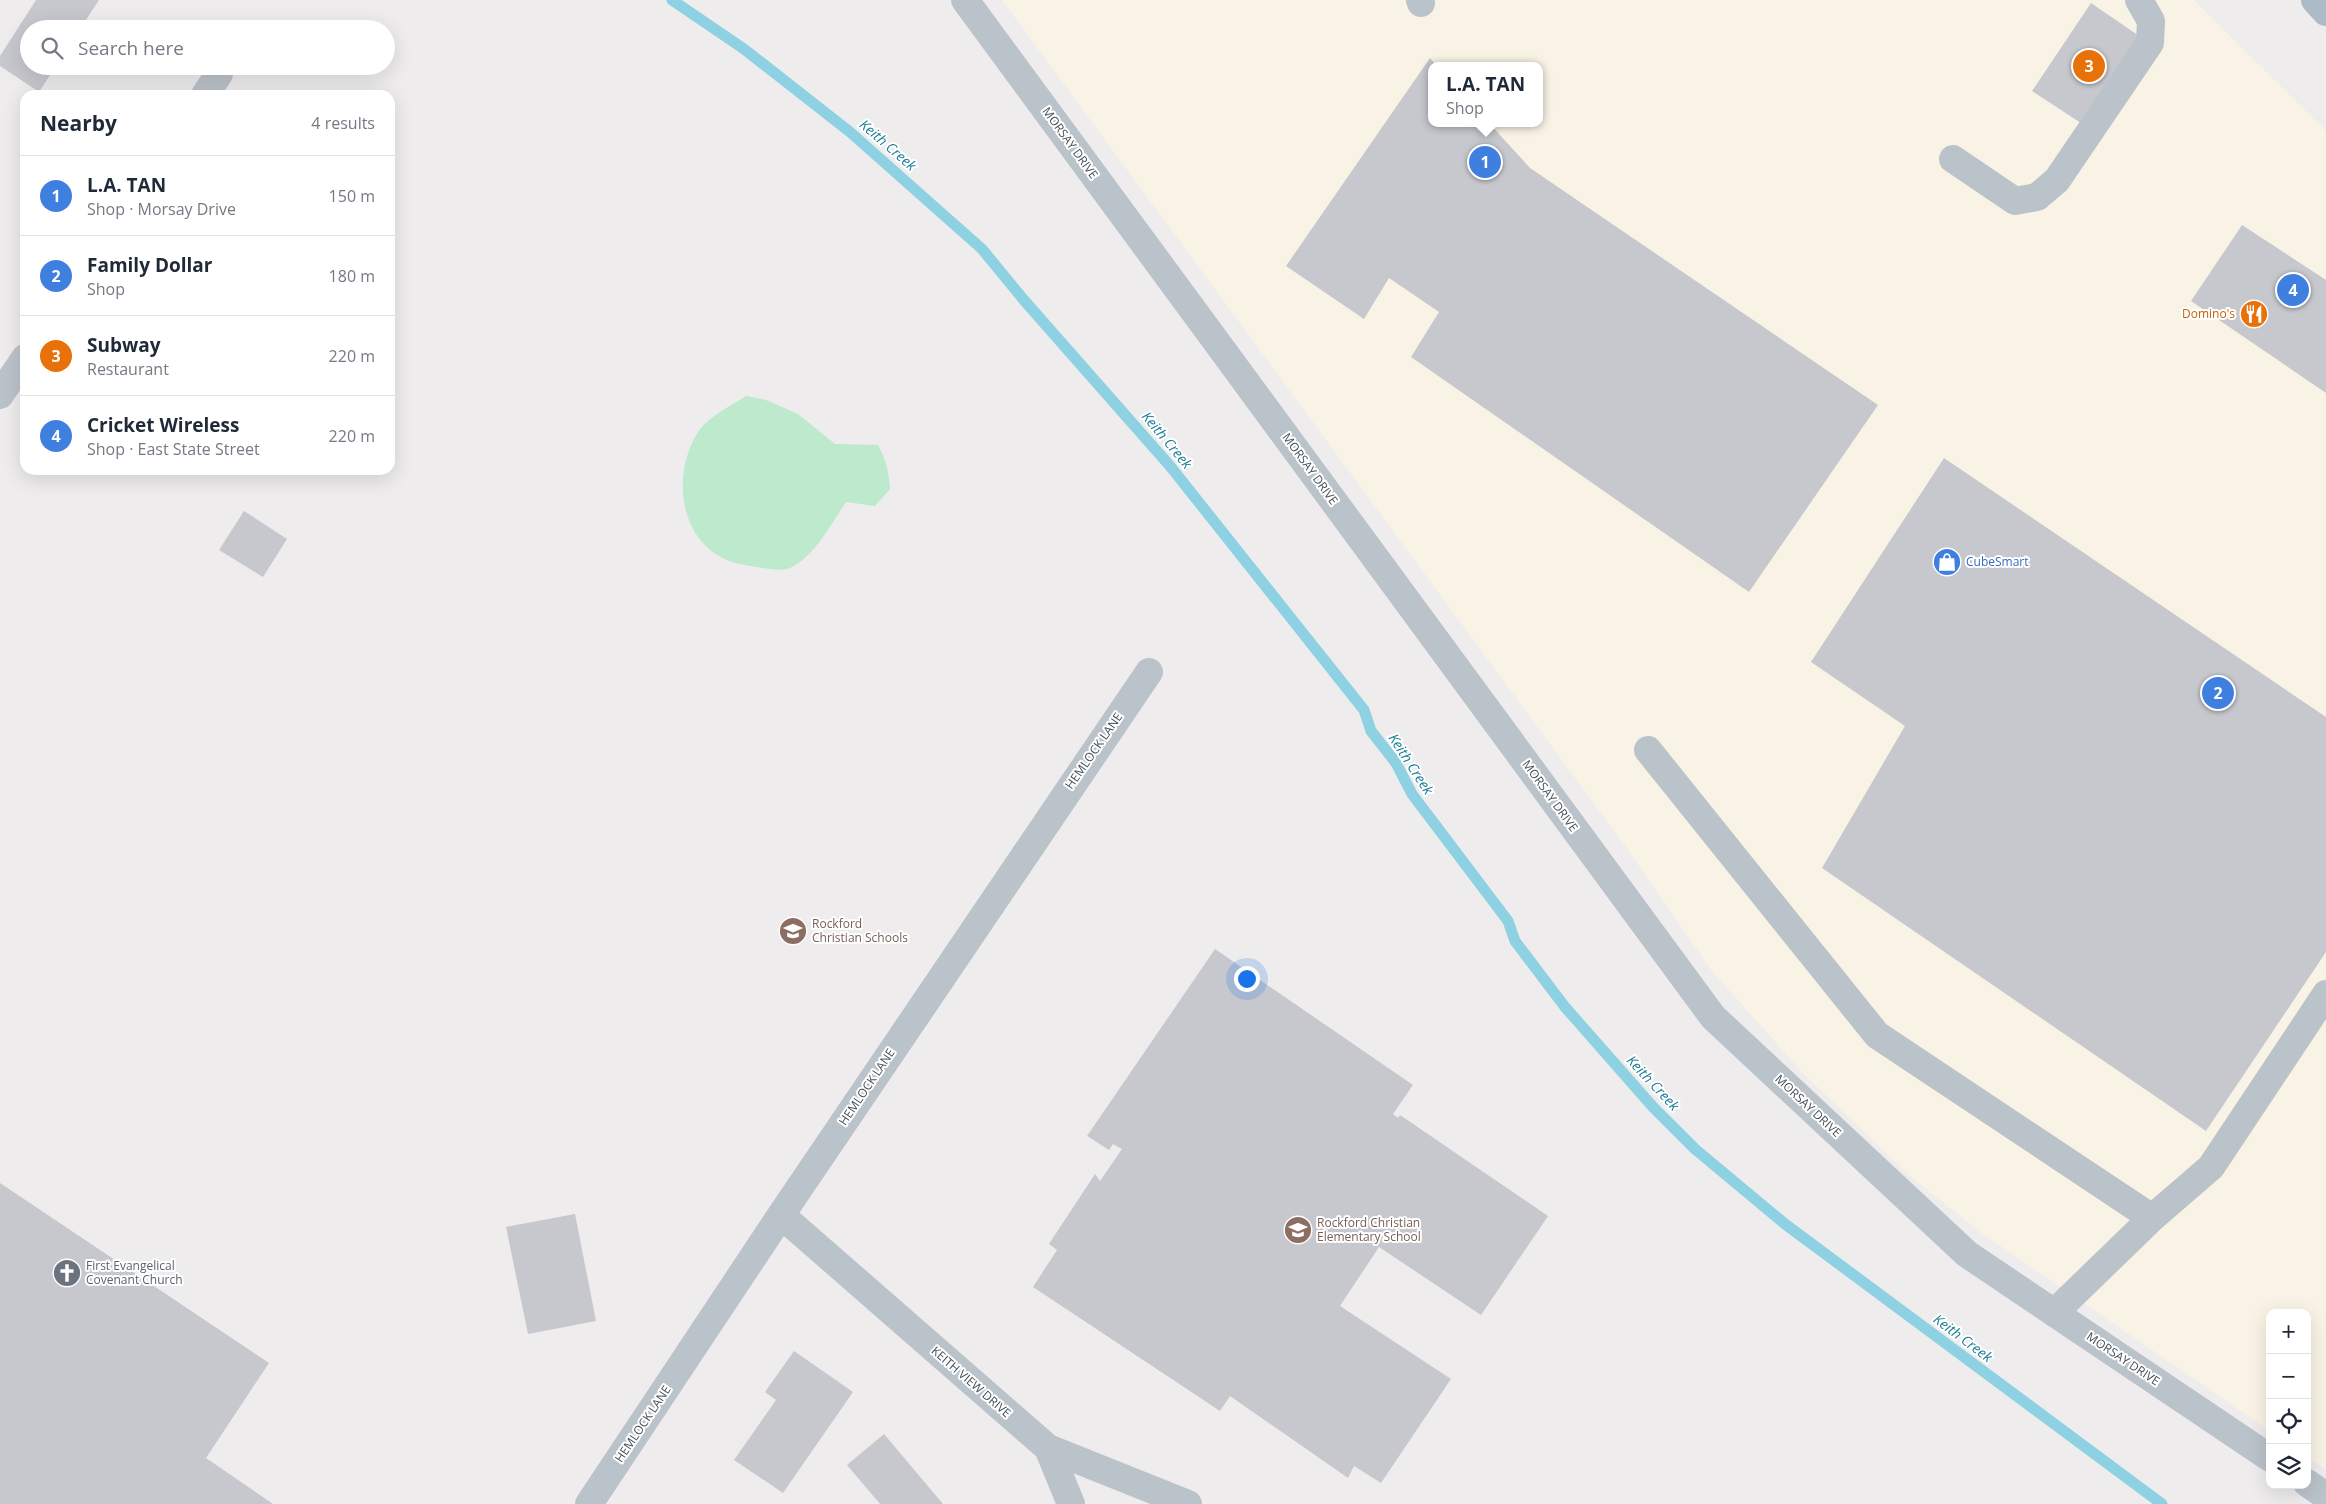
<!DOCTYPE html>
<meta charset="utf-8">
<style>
body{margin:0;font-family:"Open Sans",sans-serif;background:#f6f6f7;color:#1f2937}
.controls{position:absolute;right:15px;bottom:15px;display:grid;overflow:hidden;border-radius:10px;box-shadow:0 5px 20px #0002}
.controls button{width:45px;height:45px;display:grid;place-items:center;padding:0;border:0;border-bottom:1px solid #e0e1e3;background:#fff;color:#1f2937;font:25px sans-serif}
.you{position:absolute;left:1246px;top:978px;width:18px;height:18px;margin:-12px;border:4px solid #fff;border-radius:50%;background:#1a73e8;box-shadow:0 0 0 8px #1a73e833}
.badge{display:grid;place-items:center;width:32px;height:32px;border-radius:50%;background:#2a72ca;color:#fff;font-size:16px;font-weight:700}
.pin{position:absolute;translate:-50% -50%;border:2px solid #fff;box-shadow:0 1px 5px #0006}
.popup{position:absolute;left:1428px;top:62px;width:115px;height:65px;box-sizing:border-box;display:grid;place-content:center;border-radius:10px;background:#fff;filter:drop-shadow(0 1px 4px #0005);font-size:16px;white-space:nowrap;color:#747a83}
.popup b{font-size:19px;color:#1f2937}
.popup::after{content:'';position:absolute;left:50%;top:100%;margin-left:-10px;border:10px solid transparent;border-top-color:#fff}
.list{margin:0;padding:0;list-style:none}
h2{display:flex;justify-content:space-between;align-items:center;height:65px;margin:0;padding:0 20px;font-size:21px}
h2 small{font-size:16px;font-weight:400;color:#747a83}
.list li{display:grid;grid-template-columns:32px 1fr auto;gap:15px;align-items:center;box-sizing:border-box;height:80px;padding:0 20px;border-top:1px solid #e0e1e3}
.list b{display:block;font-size:19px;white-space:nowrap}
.list p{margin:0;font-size:16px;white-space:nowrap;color:#747a83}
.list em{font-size:16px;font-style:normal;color:#747a83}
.icon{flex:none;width:28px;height:28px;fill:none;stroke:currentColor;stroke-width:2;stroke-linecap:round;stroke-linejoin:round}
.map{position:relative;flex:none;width:2326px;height:1504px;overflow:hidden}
.search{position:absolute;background:#fff;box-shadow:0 5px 20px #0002;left:20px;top:20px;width:375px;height:55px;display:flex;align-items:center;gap:12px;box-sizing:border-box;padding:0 18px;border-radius:28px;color:#747a83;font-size:19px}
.panel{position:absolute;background:#fff;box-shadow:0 5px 20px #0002;left:20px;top:90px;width:375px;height:385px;border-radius:15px}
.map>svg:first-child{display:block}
</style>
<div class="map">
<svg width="2326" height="1504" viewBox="0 0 2326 1504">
<rect width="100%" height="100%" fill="#eeecec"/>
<path fill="#f9f3e5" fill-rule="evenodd" d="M 1002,0 L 2194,0 L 2326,131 L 2326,1469 L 2307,1457 L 2307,1313 L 2270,1313 L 2270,1431 L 1980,1232 L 1910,1176 L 1804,1074 L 1711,970 L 1628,850 ZM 1431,66 L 1539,66 L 1539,123 L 1431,123 Z"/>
<path fill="#bde9cd" d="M 746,396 L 766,400 L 798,414 L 835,444 L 878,445 C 886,459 889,472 890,489 L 875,506 L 846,502 C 830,525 816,555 790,568 C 781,572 766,568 756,567 C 747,565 736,564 727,560 C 678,539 672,473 698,432 C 709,416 731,406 746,396 Z"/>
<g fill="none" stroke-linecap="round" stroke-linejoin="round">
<path stroke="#8ed1e2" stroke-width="11" d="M 672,0 L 744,49 L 850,132 L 982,249 L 1023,299 L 1170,466 L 1364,710 L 1371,731 L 1396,763 L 1412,794 L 1508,921 L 1515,941 L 1565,1007 L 1653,1107 L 1695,1149 L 1785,1224 L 2162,1504"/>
</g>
<path fill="#c7c8ce" d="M 36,0 L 99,0 L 80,29 L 29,29 L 29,66 L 56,66 L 39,92 L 0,66 L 0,56 Z
M 2091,3 L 2145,40 L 2087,127 L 2032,91 Z
M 1430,58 L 1437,66 L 1431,66 L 1431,123 L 1489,123 L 1530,168 L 1878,405 L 1749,592 L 1411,357 L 1439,312 L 1389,278 L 1364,319 L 1286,266 Z
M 2242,225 L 2326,280 L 2326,393 L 2191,301 Z
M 1944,458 L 2326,717 L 2326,952 L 2206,1131 L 1822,868 L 1905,726 L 1811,662 Z
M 244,511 L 287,539 L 263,577 L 219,550 Z
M 1215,949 L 1413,1085 L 1393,1114 L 1398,1118 L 1400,1115 L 1548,1216 L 1481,1315 L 1379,1247 L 1340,1306 L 1451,1379 L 1381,1483 L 1354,1466 L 1348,1478 L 1230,1396 L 1220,1411 L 1033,1287 L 1057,1250 L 1049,1244 L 1095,1174 L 1100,1181 L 1122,1149 L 1113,1144 L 1109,1150 L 1087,1136 Z
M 0,1183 L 269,1363 L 206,1458 L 273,1504 L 0,1504 Z
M 575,1214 L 596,1321 L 528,1334 L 506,1227 Z
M 794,1351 L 853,1392 L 783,1493 L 734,1460 L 776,1400 L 765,1392 Z
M 884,1434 L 943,1504 L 880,1504 L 847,1465 Z"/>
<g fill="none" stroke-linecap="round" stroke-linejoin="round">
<path stroke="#bbc3ca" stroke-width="28" d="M 965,0 L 1713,1017 L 1967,1254 L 2270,1458
M 1420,0 L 1421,3
M 205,95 L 219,74
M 1953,159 L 2015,201 L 2037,197 L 2057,180 L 2150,43 L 2151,21 L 2139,0
M 0,395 L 25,358
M 1648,750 L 1877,1035 L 2152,1218 L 2054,1313
M 781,1215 L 1048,1448 L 1188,1504
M 2152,1218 L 2211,1167 L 2326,994
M 1048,1448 L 1071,1504
M 2307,1483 L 2326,1496
M 589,1504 L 781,1215 L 1149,672"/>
<path stroke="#adbbc8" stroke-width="28" d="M 2315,0 L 2326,12"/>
</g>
<defs>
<symbol id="restaurant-disc" viewBox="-11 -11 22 22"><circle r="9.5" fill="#e8710a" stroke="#fff"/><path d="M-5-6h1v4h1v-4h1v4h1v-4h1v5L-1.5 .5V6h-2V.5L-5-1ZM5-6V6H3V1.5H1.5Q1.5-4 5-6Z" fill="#fff"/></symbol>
<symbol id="shop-disc" viewBox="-11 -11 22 22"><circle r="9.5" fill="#3f7fe0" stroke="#fff"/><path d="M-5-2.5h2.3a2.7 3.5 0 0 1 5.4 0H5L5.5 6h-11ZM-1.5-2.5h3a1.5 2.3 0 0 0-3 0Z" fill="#fff"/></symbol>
<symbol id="school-disc" viewBox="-11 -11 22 22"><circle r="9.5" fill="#8d6e63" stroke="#fff"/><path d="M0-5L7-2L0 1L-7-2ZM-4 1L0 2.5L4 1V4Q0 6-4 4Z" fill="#fff"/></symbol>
<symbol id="church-disc" viewBox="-11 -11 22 22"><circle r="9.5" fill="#6b7280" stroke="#fff"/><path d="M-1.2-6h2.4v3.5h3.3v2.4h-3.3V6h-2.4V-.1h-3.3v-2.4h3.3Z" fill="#fff"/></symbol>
</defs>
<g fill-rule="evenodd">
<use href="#restaurant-disc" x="2238" y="298" width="32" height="32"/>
<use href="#shop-disc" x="1931" y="546" width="32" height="32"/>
<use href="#school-disc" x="777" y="915" width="32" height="32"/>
<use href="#school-disc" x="1282" y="1214" width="32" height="32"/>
<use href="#church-disc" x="51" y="1257" width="32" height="32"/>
</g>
<g text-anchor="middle" stroke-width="4" stroke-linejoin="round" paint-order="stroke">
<g font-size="12" fill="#464f57" stroke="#fff">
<text transform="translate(1070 143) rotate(54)" y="4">MORSAY DRIVE</text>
<text transform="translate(1310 469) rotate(54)" y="4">MORSAY DRIVE</text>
<text transform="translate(1094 751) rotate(-55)" y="4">HEMLOCK LANE</text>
<text transform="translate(1550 796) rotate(54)" y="4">MORSAY DRIVE</text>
<text transform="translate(867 1087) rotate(-56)" y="4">HEMLOCK LANE</text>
<text transform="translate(1808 1106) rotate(43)" y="4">MORSAY DRIVE</text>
<text transform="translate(2123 1359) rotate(34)" y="4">MORSAY DRIVE</text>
<text transform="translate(971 1382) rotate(41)" y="4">KEITH VIEW DRIVE</text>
<text transform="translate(643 1424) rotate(-56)" y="4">HEMLOCK LANE</text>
</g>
<g font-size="12" fill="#c56008" stroke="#fff" text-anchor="end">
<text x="2235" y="318">Domino's</text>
</g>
<g font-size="12" fill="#366cbe" stroke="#fff" text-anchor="start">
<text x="1966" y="566">CubeSmart</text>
</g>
<g font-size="12" fill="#785e54" stroke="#fff" text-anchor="start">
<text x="812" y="928">Rockford<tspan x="812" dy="14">Christian Schools</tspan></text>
<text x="1317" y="1227">Rockford Christian<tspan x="1317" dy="14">Elementary School</tspan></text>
</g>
<g font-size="12" fill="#5b616d" stroke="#fff" text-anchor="start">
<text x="86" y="1270">First Evangelical<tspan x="86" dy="14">Covenant Church</tspan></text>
</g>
<g font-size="14" font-style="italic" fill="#197e96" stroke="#fff">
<text transform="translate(888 145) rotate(41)" y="5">Keith Creek</text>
<text transform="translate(1167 440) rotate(50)" y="5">Keith Creek</text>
<text transform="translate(1411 764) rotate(57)" y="5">Keith Creek</text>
<text transform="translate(1653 1083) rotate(47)" y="5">Keith Creek</text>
<text transform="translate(1963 1338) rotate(37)" y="5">Keith Creek</text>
</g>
</g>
</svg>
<div class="controls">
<button>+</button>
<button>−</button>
<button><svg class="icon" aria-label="locate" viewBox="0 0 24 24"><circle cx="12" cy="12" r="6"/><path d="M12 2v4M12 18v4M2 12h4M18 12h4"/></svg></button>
<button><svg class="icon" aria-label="layers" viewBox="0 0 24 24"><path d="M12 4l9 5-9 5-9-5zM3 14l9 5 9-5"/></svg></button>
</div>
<div class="you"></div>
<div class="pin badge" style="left:1485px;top:162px;background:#3f7fe0">1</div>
<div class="popup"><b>L.A. TAN</b>Shop</div>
<div class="pin badge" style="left:2218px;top:693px;background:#3f7fe0">2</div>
<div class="pin badge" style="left:2089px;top:66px;background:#e8710a">3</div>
<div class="pin badge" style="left:2293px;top:290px;background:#3f7fe0">4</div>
<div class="search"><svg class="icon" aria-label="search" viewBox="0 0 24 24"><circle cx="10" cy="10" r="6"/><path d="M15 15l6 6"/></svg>Search here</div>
<section class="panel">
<h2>Nearby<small>4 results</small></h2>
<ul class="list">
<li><span class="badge" style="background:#3f7fe0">1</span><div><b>L.A. TAN</b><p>Shop · Morsay Drive</p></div><em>150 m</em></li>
<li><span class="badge" style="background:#3f7fe0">2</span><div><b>Family Dollar</b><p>Shop</p></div><em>180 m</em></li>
<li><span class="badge" style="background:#e8710a">3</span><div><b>Subway</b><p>Restaurant</p></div><em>220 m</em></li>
<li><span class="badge" style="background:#3f7fe0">4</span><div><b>Cricket Wireless</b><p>Shop · East State Street</p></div><em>220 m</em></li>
</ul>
</section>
</div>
